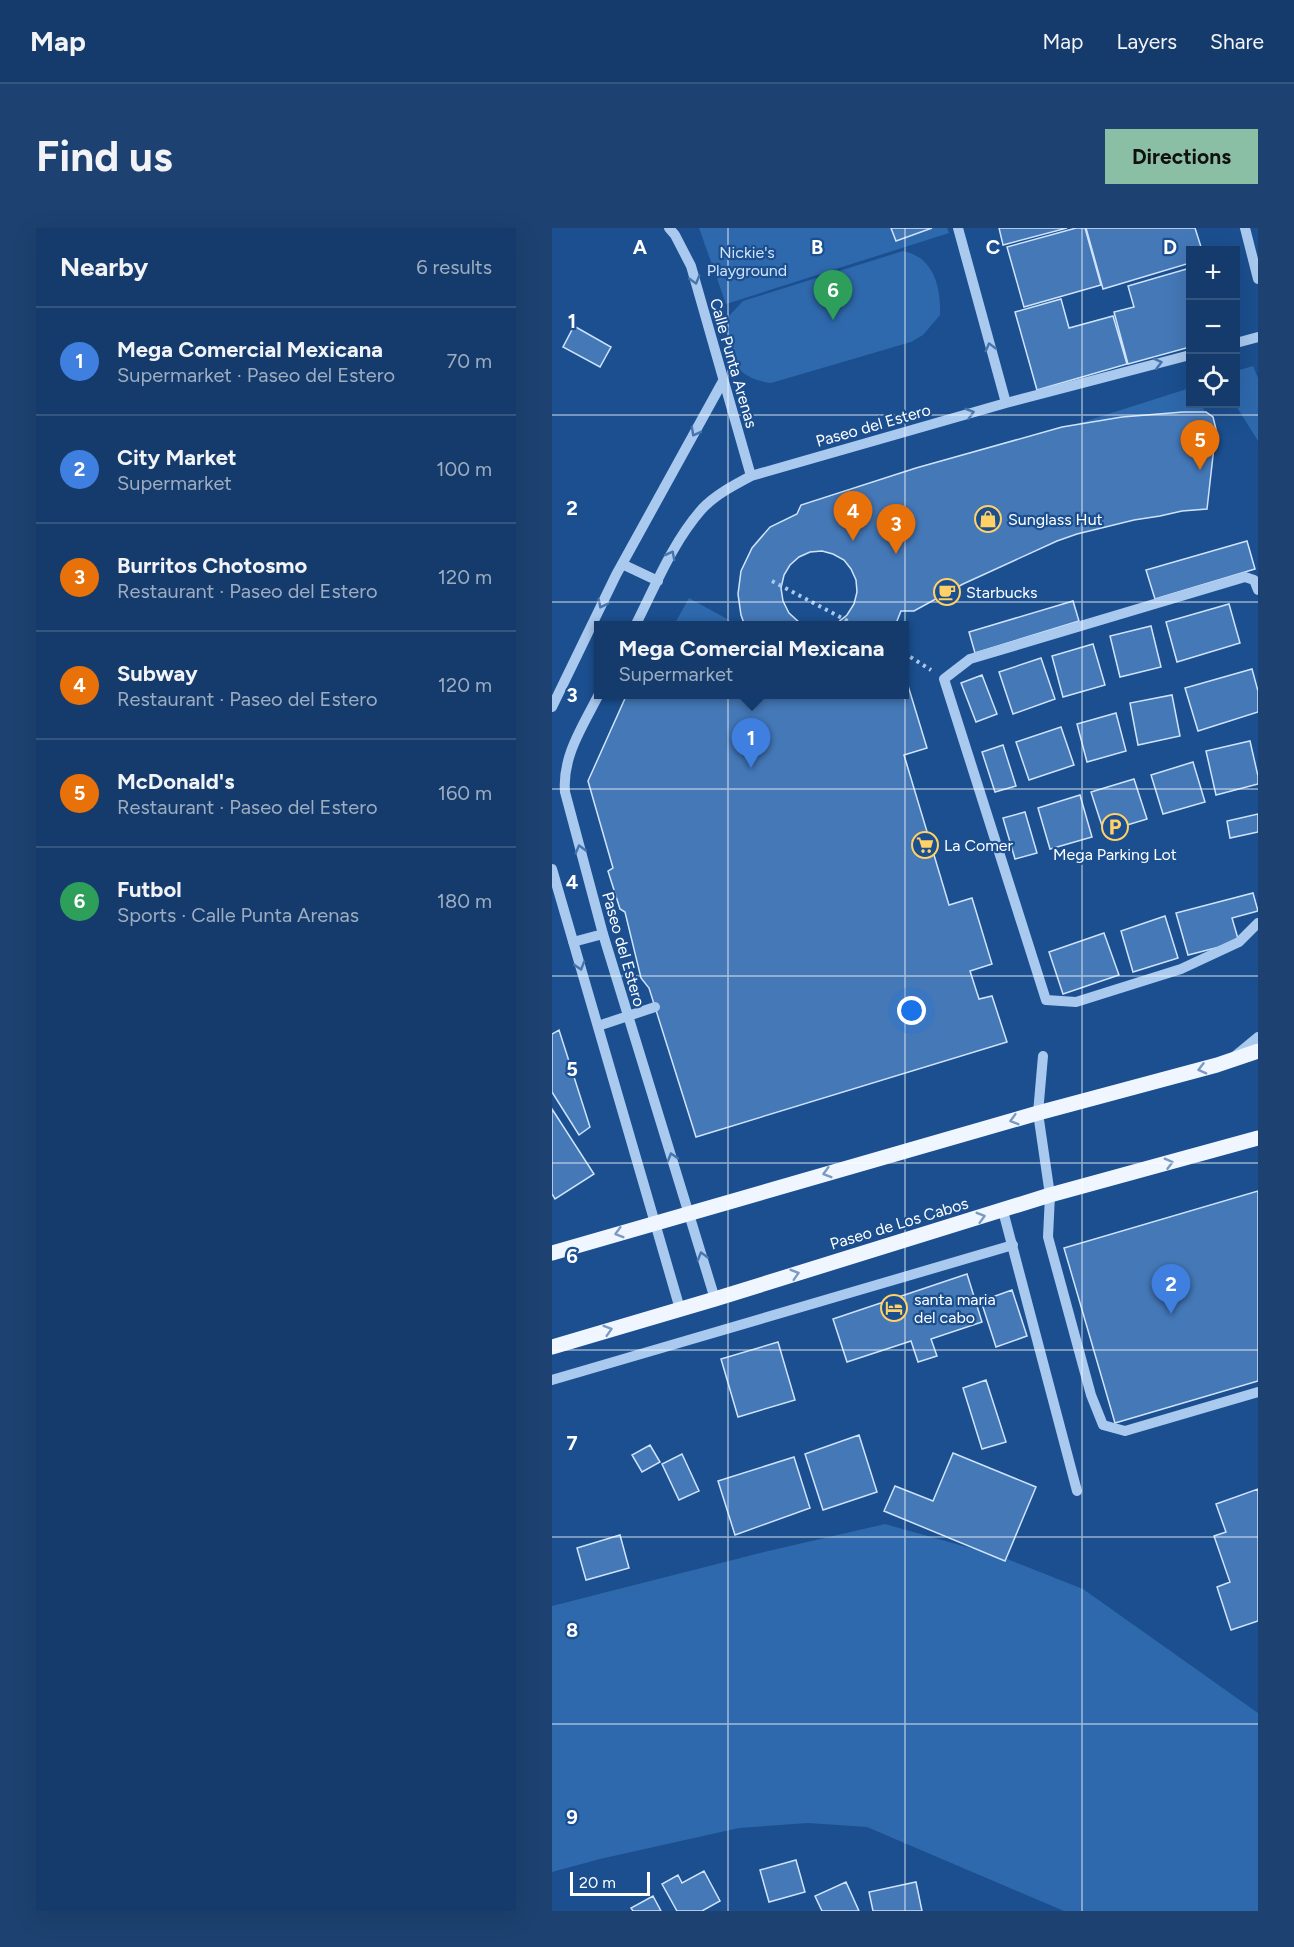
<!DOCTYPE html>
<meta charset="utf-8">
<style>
body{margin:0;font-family:Figtree,sans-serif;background:#1d4271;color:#f1f3f6}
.controls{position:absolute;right:18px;top:18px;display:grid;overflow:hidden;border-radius:0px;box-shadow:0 6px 24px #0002}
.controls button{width:54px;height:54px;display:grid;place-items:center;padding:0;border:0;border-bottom:2px solid #33557e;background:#143b6b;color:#f1f3f6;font:30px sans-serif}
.scale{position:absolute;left:18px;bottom:15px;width:80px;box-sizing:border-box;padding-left:6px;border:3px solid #fff;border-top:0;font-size:16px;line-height:21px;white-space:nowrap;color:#fff;-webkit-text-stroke:4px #1b4f8f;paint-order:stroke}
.you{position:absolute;left:360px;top:783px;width:21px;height:21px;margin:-15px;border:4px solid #fff;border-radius:50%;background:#1a73e8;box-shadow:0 0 0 9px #1a73e833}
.badge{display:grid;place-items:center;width:39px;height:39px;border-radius:50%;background:#8abfa5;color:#fff;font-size:20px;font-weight:700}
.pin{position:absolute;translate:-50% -50px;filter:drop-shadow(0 2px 3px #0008)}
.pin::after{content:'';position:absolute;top:32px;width:21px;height:18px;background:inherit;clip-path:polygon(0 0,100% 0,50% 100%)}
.popup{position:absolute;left:42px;top:393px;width:315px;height:78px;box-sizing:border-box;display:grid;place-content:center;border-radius:0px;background:#143b6b;filter:drop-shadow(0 2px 4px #0005);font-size:20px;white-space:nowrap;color:#9dadc1}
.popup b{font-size:22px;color:#f1f3f6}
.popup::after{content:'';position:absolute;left:50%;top:100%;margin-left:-12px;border:12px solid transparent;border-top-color:#143b6b}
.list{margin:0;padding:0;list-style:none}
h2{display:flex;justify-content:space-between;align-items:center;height:78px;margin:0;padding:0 24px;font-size:26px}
h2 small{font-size:20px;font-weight:400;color:#9dadc1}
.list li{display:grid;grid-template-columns:39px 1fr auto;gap:18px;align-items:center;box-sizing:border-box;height:108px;padding:0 24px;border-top:2px solid #33557e}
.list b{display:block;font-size:22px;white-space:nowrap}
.list p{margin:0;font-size:20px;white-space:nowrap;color:#9dadc1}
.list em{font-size:20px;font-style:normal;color:#9dadc1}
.icon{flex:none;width:33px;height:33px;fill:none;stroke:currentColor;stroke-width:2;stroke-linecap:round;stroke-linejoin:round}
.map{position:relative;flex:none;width:706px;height:1683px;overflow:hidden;border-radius:0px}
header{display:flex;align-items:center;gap:36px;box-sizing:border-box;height:84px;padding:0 30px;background:#143b6b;border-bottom:2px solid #33557e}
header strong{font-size:28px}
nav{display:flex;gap:33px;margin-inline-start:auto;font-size:21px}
.intro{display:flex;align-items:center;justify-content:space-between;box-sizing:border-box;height:144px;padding:0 36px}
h1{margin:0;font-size:42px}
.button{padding:15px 27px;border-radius:0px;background:#8abfa5;color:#111;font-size:21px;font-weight:700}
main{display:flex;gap:36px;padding:0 36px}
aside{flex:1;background:#143b6b;border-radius:0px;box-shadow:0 6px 24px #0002}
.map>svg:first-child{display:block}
</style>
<header>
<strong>Map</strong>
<nav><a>Map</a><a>Layers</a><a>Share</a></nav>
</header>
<div class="intro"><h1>Find us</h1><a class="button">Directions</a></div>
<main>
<aside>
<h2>Nearby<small>6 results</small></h2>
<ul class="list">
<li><span class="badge" style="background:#3f7fe0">1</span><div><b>Mega Comercial Mexicana</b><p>Supermarket · Paseo del Estero</p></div><em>70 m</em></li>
<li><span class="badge" style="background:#3f7fe0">2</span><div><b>City Market</b><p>Supermarket</p></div><em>100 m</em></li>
<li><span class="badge" style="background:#e8710a">3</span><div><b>Burritos Chotosmo</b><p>Restaurant · Paseo del Estero</p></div><em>120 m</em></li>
<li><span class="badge" style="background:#e8710a">4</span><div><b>Subway</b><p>Restaurant · Paseo del Estero</p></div><em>120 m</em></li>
<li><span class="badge" style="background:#e8710a">5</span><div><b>McDonald's</b><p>Restaurant · Paseo del Estero</p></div><em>160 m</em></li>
<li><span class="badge" style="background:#2e9e5b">6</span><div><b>Futbol</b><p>Sports · Calle Punta Arenas</p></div><em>180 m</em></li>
</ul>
</aside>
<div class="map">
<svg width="706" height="1683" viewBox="0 0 706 1683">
<rect width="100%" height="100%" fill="#1b4f8f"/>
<path fill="#2e69ad" d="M 147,0 L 395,0 L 397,5 L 174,76 Z
M 351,23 C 382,29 389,59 388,87 L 371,107 L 359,114 L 219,155 C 178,150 174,123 177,88 L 191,73 Z
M 701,138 L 706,150 L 706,213 L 683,176 L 684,143 Z
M 638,160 L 638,176 L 649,176 L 654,186 L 509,201 Z
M 137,370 L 186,397 L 122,397 Z
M 333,1296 L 450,1329 L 531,1361 L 706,1485 L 706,1683 L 512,1683 L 315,1599 L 256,1595 L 187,1600 L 48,1631 L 0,1644 L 0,1378 L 212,1324 Z"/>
<path fill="#4478b7" stroke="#cfe3fa" stroke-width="1.5" d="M 339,0 L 380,0 L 344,13 Z
M 447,0 L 515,0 L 451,17 Z
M 524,0 L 533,0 L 549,57 L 472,79 L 455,19 Z
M 534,0 L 643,0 L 650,22 L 638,22 L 638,35 L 551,61 Z
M 638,40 L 638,119 L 576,136 L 562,84 L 582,79 L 576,58 Z
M 509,71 L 517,100 L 561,88 L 575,136 L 485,162 L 463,84 Z
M 22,98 L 59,119 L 48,139 L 11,119 Z
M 631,184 L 654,184 L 661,189 L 664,201 L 655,281 L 630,283 L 608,288 L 582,292 L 525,306 L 505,313 L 411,356 L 362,383 L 349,383 L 343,398 L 276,398 L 285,395 L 295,387 L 302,376 L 305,364 L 304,352 L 299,341 L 292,332 L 281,326 L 270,323 L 258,324 L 247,329 L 238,337 L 232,347 L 229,360 L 231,373 L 237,385 L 247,394 L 257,398 L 193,398 L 189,387 L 186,366 L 189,343 L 200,320 L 218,299 L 245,286 L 249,277 L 364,240 L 510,199 L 570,189 Z
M 695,313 L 703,341 L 603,371 L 594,342 Z
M 521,373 L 527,393 L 423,425 L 417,404 Z
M 677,376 L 688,415 L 625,434 L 614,394 Z
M 599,398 L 609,439 L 568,449 L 558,408 Z
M 541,416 L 553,457 L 511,469 L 500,428 Z
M 489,430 L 503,471 L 461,486 L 447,444 Z
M 700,441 L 706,463 L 706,484 L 646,503 L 633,460 Z
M 430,447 L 445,486 L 424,494 L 409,455 Z
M 354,451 L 375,520 L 352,527 L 397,677 L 420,670 L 440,736 L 418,743 L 427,771 L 440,768 L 455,814 L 144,909 L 97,760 L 89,750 L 73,684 L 68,681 L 56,643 L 61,640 L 36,553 L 75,466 L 352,466 L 352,452 Z
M 620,467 L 628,508 L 586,517 L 578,475 Z
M 564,485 L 574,523 L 535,534 L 525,496 Z
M 509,499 L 522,537 L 477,552 L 464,514 Z
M 698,513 L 706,548 L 706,556 L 664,567 L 654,523 Z
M 451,517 L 464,558 L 443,564 L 430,524 Z
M 641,534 L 653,574 L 611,586 L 599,547 Z
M 582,551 L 595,591 L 552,604 L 539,564 Z
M 528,567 L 540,609 L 498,621 L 486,580 Z
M 473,584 L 485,625 L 463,631 L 451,590 Z
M 706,586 L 706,604 L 678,610 L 675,593 Z
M 701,665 L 706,683 L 680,690 L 687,714 L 636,727 L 624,685 Z
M 613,688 L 626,730 L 581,744 L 569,703 Z
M 552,705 L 567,747 L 511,766 L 497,724 Z
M 7,802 L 38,899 L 27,907 L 0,864 L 0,806 Z
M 0,881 L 42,946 L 3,971 L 0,966 Z
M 706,963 L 706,1153 L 563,1195 L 512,1020 Z
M 415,1046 L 430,1094 L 379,1111 L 385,1128 L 366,1134 L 359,1113 L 295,1134 L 281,1091 Z
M 460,1062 L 475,1108 L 444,1119 L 429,1073 Z
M 226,1114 L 243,1172 L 186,1189 L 169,1131 Z
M 434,1152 L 454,1214 L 430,1221 L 411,1160 Z
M 307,1207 L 325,1264 L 271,1282 L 253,1226 Z
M 98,1217 L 108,1234 L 90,1244 L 80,1227 Z
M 401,1225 L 484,1259 L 453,1333 L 332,1283 L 343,1258 L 381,1273 Z
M 130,1226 L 147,1263 L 127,1272 L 110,1236 Z
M 242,1229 L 258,1280 L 183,1307 L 166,1253 Z
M 706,1261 L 706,1393 L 679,1402 L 665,1359 L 678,1354 L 662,1308 L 674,1304 L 664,1276 Z
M 68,1307 L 77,1340 L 34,1352 L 25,1320 Z
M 244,1632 L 253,1664 L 217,1674 L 208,1642 Z
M 152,1643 L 168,1673 L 150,1683 L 125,1683 L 110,1656 L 126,1647 L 130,1655 Z
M 294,1654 L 307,1683 L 270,1683 L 263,1668 Z
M 364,1654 L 370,1683 L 321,1683 L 317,1664 Z
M 101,1668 L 109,1683 L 81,1683 L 79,1680 Z"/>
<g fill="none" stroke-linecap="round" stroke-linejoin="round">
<path stroke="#a9c9ee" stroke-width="4" stroke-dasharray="3 4.5" stroke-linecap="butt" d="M 220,353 L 305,398
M 352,425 L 379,442"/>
<path stroke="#a9c9ee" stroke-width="10" d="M 117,0 L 123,7 L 139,38 L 199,248
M 406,0 L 454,175
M 693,0 L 706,51
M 684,115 L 706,109
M 70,336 L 106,353
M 706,362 L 702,352 L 693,349 L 418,431 L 392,451 L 494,772 L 524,774 L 629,741 L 687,714 L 706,695
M 83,398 C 103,359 120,315 150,281 C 163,267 182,257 199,248 L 454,175 L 638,127
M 47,466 C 31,498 10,528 13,564 L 51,706 L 163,1071
M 0,479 L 64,347 L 171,153
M 0,641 L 128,1081
M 21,714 L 51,706
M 46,798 L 103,779
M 491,828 L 486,885 L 498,967 L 496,1009 L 539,1167 L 551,1197 L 573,1203 L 706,1164
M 683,828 L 706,809
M 451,983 L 525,1263
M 0,1152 L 461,1017"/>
<path stroke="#f0f6ff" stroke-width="15" d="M 0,1025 L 486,885 L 665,837 L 706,823
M 0,1119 L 163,1071 L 498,967 L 706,910"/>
</g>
<defs><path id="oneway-chevron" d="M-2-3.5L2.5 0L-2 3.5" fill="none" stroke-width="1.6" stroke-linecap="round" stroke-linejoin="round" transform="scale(1.5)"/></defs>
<g stroke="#4674ac">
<use href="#oneway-chevron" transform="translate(143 52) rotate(74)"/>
<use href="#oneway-chevron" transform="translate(438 119) rotate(-105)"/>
<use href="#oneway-chevron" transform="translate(606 135) rotate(-14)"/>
<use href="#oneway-chevron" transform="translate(418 185) rotate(-16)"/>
<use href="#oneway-chevron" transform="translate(143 204) rotate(119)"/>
<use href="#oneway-chevron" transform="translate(119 327) rotate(-62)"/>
<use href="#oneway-chevron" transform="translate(50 376) rotate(116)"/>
<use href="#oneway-chevron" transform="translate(28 621) rotate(-105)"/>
<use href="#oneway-chevron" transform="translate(28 738) rotate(73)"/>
<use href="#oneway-chevron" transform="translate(120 929) rotate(-107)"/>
<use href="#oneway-chevron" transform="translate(150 1028) rotate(-106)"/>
</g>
<g stroke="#7b9ac1">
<use href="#oneway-chevron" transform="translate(650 841) rotate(165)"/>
<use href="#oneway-chevron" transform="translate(462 892) rotate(164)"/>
<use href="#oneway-chevron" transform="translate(617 935) rotate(-15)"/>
<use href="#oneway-chevron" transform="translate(275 945) rotate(164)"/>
<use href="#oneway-chevron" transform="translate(429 989) rotate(-16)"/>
<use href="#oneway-chevron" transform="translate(67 1005) rotate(164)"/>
<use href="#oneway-chevron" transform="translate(243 1046) rotate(-17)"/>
<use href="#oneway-chevron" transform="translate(56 1102) rotate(-17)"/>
</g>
<path fill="none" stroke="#fff" stroke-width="1.5" stroke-opacity="0.55" d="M 176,0 L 176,1683M 353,0 L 353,1683M 530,0 L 530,1683M 0,187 L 706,187M 0,374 L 706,374M 0,561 L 706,561M 0,748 L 706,748M 0,935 L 706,935M 0,1122 L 706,1122M 0,1309 L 706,1309M 0,1496 L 706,1496"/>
<defs>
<symbol id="shop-ring" viewBox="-11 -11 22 22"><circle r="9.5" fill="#1b4f8f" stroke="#ffd166" stroke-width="1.5"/><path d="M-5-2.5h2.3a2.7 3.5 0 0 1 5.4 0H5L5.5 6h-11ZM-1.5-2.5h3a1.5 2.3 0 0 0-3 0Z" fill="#ffd166"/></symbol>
<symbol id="cafe-ring" viewBox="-11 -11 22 22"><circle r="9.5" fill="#1b4f8f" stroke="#ffd166" stroke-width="1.5"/><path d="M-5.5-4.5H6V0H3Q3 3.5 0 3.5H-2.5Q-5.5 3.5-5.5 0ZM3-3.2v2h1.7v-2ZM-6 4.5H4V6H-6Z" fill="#ffd166"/></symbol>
<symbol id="parking-ring" viewBox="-11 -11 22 22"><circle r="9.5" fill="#1b4f8f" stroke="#ffd166" stroke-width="1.5"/><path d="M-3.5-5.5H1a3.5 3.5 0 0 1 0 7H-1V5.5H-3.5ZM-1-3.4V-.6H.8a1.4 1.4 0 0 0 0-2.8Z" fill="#ffd166"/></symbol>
<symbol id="supermarket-ring" viewBox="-11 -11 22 22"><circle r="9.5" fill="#1b4f8f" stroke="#ffd166" stroke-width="1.5"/><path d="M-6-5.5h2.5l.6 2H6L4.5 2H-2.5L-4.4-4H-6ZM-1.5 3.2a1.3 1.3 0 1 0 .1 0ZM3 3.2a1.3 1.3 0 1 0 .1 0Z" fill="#ffd166"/></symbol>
<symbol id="hotel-ring" viewBox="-11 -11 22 22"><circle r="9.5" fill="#1b4f8f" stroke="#ffd166" stroke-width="1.5"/><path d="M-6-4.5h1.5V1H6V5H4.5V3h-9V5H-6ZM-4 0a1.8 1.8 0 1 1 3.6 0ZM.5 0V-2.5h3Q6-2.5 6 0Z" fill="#ffd166"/></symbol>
</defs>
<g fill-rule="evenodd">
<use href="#shop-ring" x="421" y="276" width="30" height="30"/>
<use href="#cafe-ring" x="380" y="349" width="30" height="30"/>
<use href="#parking-ring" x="548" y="584" width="30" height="30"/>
<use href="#supermarket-ring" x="358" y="602" width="30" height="30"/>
<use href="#hotel-ring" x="327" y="1065" width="30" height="30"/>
</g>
<g text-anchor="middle" stroke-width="4.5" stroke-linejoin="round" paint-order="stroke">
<g font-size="16" fill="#cfe3fa" stroke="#1b4f8f">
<text x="195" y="30">Nickie's<tspan x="195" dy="18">Playground</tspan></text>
</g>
<g font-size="16" fill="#fff" stroke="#1b4f8f">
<text transform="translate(182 135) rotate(74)" y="6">Calle Punta Arenas</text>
<text transform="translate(321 197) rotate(-16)" y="6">Paseo del Estero</text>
<text transform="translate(72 721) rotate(74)" y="6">Paseo del Estero</text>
<text transform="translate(347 995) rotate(-17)" y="6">Paseo de Los Cabos</text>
</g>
<g font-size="16" fill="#fff" stroke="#1b4f8f" text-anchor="start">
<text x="456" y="297">Sunglass Hut</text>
<text x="414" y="370">Starbucks</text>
<text x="392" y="623">La Comer</text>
<text x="563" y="632" text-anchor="middle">Mega Parking Lot</text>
<text x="362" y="1077">santa maria<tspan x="362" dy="18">del cabo</tspan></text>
</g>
</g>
<g font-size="20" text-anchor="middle" font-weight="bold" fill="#fff" stroke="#1b4f8f" stroke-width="4.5" stroke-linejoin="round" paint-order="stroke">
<text x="88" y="26">A</text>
<text x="265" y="26">B</text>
<text x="441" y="26">C</text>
<text x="618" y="26">D</text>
<text x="20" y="100">1</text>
<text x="20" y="287">2</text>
<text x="20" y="474">3</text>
<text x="20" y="661">4</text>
<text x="20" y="848">5</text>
<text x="20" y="1035">6</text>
<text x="20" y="1222">7</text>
<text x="20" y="1409">8</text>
<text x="20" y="1596">9</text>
</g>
</svg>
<div class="controls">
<button>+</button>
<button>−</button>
<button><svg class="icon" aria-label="locate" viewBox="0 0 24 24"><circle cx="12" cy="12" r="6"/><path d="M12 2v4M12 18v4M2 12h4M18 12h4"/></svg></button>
</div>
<div class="scale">20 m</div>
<div class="you"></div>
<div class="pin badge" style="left:199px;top:540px;background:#3f7fe0">1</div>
<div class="popup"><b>Mega Comercial Mexicana</b>Supermarket</div>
<div class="pin badge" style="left:619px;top:1086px;background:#3f7fe0">2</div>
<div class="pin badge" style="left:344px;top:326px;background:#e8710a">3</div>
<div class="pin badge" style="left:301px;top:313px;background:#e8710a">4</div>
<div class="pin badge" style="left:648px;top:242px;background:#e8710a">5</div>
<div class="pin badge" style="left:281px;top:92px;background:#2e9e5b">6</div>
</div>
</main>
